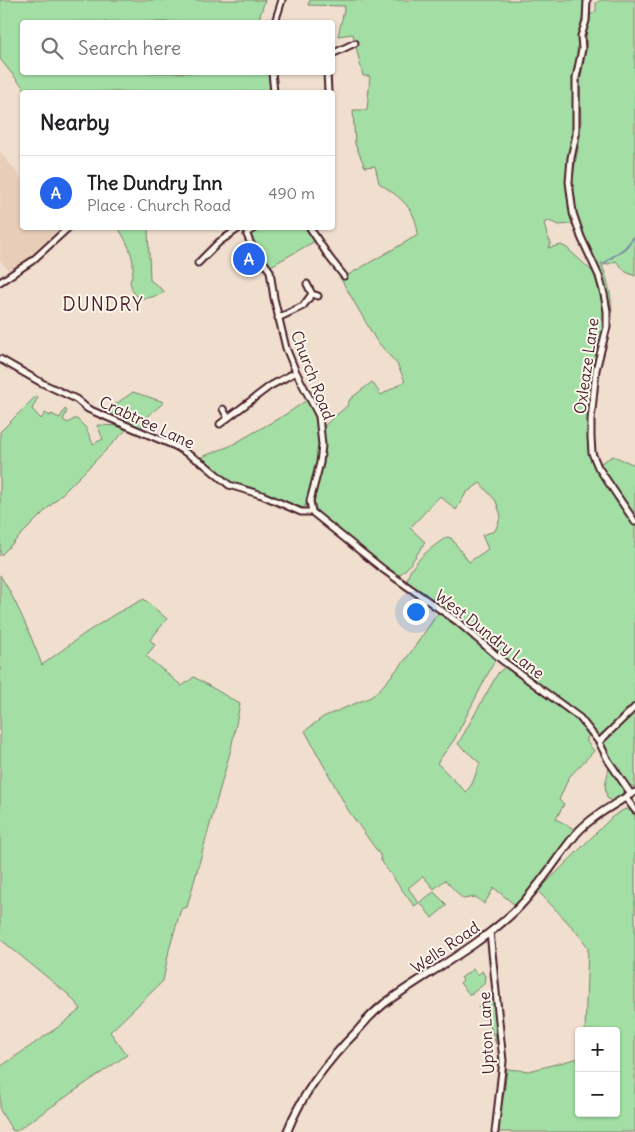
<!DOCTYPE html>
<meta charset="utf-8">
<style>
body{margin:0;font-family:Delius,sans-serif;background:#f6f6f6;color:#202124}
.controls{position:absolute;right:15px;bottom:15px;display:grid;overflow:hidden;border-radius:5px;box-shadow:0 1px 4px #0004}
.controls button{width:45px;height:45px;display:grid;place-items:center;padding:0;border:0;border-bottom:1px solid #e0e0e0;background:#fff;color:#202124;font:25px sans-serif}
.you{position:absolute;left:415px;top:611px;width:18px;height:18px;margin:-12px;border:4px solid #fff;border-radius:50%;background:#1a73e8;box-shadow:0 0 0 8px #1a73e833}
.badge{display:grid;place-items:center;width:32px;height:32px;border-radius:50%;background:#2563eb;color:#fff;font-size:16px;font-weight:700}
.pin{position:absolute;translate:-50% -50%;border:2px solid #fff;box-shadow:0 1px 5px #0006}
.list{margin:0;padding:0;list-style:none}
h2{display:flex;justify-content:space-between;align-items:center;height:65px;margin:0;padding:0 20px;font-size:21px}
h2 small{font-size:16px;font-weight:400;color:#757577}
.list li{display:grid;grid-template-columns:32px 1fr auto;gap:15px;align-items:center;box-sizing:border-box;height:75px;padding:0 20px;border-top:1px solid #e0e0e0}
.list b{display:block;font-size:19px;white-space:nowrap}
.list p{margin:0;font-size:16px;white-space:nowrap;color:#757577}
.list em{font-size:16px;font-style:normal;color:#757577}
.icon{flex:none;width:28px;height:28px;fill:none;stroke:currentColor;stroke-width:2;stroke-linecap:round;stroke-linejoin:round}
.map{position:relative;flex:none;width:635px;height:1132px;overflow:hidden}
.search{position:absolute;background:#fff;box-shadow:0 1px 4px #0004;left:20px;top:20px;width:315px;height:55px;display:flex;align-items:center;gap:12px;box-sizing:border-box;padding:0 18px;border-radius:5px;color:#757577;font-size:19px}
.panel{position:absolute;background:#fff;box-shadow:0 1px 4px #0004;left:20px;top:90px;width:315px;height:140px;border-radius:5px}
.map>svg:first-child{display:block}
</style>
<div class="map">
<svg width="635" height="1132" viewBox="0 0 635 1132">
<rect width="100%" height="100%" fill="#f0dfce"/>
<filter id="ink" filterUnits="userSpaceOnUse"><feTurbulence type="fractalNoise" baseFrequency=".02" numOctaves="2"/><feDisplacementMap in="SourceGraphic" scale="10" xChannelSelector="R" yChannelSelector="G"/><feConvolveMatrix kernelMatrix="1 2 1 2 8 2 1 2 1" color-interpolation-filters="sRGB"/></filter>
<g filter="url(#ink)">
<path fill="#e8ceb9" d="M 0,152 L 20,176 L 22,183 L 22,228 L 59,228 L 62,230 L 31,258 L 10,272 L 0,260 Z"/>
<path fill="#a3dfa5" stroke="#767f68" d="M 0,0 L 265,0 L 258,22 L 22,22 L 22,72 L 269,73 L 270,92 L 27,92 L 0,59 Z
M 310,0 L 585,0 L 574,134 L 568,157 L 566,179 L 567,195 L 573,224 L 559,225 L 549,221 L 544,223 L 547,235 L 551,243 L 548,248 L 561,245 L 567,248 L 594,273 L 603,307 L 604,324 L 601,343 L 593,370 L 588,449 L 597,469 L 635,526 L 635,704 L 600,738 L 585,719 L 528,677 L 458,618 L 407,583 C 407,565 433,546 447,537 L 451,538 L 469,562 L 488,549 L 482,535 L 495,531 L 501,516 L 496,501 L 480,483 L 466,493 L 456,510 L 440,496 L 410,528 L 425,542 C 419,551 407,572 397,576 L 373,559 L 319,514 L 315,506 L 314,498 L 324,460 L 324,426 L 347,406 L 350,399 L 372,382 L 381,395 L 405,381 L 397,364 L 376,340 L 341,279 L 418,235 C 416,208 401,198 379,183 L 375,166 L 365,167 L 355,144 L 353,110 L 367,110 L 370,76 L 363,76 L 353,34 L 338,36 L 345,6 L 308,5 Z
M 601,0 L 635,0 L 635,276 L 626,272 L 616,261 L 609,264 L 601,263 C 608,279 611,294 612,311 L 603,279 L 583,235 L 572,200 L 572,181 L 579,143 L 581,123 L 580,82 L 586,49 L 587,27 L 590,20 L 590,15 L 596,11 L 596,3 Z
M 110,228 L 148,228 L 150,280 L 165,292 C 156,296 141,303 134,293 C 132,291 131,285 130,281 C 138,264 129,245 119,229 Z
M 260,228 L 305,228 L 315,241 L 271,266 L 250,239 L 252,231 Z
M 133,392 L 164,402 L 144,420 L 142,428 L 103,413 Z
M 36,396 L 38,397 L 32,409 L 41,419 L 45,413 L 50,416 L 51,414 L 60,418 L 65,409 L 67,411 L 63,420 L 68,423 L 74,419 L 77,419 L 86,428 L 93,444 L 103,439 L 97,425 L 121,426 L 127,429 L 0,556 L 0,432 Z
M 307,400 C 324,430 320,454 311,485 C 309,493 308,502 304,508 L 234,484 C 221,478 212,465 199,458 L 230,446 L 288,413 Z
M 613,456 L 635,465 L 635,508 L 633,515 L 599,464 Z
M 0,575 C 18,604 30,634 42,665 L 84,634 L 115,614 L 144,599 L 167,619 L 150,640 L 155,645 L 146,656 L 182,686 L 194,677 L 240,704 L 231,749 L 187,907 L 181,909 L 169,950 L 163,981 L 110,1032 L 127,1055 L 16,1131 L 12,1130 L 0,1110 L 0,1067 L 61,1025 L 81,1009 L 69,995 L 0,939 Z
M 438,613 C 445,617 454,626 461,628 L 491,655 L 495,660 L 454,740 L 437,763 L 466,792 L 472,784 L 480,763 L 458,744 L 498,673 L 505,667 L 580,723 L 590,733 L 587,738 L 587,742 L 594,751 L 569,777 L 559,800 L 564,804 L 556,819 L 574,829 L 539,879 L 515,905 L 494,888 L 484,904 L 476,897 L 463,899 L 445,880 L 434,889 L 423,876 L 408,888 L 419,903 L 414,906 L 381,861 L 380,855 L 348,810 L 305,731 L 323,717 L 371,697 L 381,688 L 406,659 Z
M 635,710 L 635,787 C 618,783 610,759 602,745 L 603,741 Z
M 609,768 L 622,787 L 623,792 L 621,796 L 612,801 L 607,798 L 605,786 Z
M 625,809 L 629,810 L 635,816 L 635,1132 L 497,1132 L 505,1087 L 507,1069 L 529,1071 L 579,1058 L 579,1113 L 616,1113 L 616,1031 L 585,1031 L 588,947 L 575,930 L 538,891 L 612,817 Z
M 434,892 L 447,905 L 432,918 L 420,902 Z
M 473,969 L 478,975 L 482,971 L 485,976 L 484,984 L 470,995 L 460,983 L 463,980 L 461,978 Z
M 495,1000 L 496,1044 L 491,1028 L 478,1007 Z"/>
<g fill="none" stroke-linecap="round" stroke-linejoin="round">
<path stroke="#7c8aa8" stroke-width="2" d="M 604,265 L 608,260 L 625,248 L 635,236"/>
<defs>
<path id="minor" d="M 587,0 L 586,21 L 581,36 L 582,49 L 576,78 L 576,135 L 571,158 L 569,182 L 573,213 L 581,237 L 599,276 L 604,294 L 607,311 L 607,327 L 596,370 L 591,420 L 591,437 L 592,453 L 598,467 L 635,522
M 275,22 L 282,0
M 332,54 L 355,43
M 272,72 L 274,92
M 327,72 L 328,92
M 310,228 L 329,257 L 344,276
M 247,235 L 252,246 L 270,271 L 274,298 L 286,348 L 296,372 L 319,416 L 322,445 L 320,463 L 310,501 L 312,512
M 247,235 L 248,232 L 255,228
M 198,263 L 219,242 L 238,229
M 0,282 L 32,261 L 68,228
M 307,284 L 312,294 L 318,296
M 278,318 L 303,306 L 312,294
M 0,359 L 42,383 L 76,399 L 88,409 L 175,446 L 204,464 L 229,485 L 262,495 L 301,512 L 312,512
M 223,409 L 228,418
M 220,424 L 270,386 L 296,372
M 312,512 L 384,570 L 458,622 L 503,661 L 580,718 L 599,742 L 608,760 L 631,794 L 635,792
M 599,742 L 635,707
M 626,798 L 635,810
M 490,932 L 503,1061 L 495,1132"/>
<path id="tertiary" d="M 287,1132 C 302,1093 329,1059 358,1030 C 366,1020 375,1011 385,1003 C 428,972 476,948 515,911 C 539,888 555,860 576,834 C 591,817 612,806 631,794"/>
</defs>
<use href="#minor" stroke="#4a1f2b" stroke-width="9"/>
<use href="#tertiary" stroke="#4a1f2b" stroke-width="10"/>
<use href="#minor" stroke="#fbf7ec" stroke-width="5"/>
<use href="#tertiary" stroke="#fbf7ec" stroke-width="6"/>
</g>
</g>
<g text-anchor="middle" stroke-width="4" stroke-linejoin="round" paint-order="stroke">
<g font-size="16" fill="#4a1f2b" stroke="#fbf7ec">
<text transform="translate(586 366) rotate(-82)" y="6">Oxleaze Lane</text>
<text transform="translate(313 375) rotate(69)" y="6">Church Road</text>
<text transform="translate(147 422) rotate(25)" y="6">Crabtree Lane</text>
<text transform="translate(490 634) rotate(38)" y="6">West Dundry Lane</text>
<text transform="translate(445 947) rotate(-34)" y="6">Wells Road</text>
<text transform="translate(486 1033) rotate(-93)" y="6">Upton Lane</text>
</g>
<g font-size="19" letter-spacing="1" fill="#4a1f2b" stroke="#fbf7ec">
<text x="103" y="311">DUNDRY</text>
</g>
</g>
</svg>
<div class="controls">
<button>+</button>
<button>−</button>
</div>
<div class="you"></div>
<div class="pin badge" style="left:249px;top:259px">A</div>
<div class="search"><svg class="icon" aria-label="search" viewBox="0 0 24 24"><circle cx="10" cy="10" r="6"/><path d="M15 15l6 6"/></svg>Search here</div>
<section class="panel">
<h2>Nearby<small></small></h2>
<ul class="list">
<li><span class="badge">A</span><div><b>The Dundry Inn</b><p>Place · Church Road</p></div><em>490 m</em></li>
</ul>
</section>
</div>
